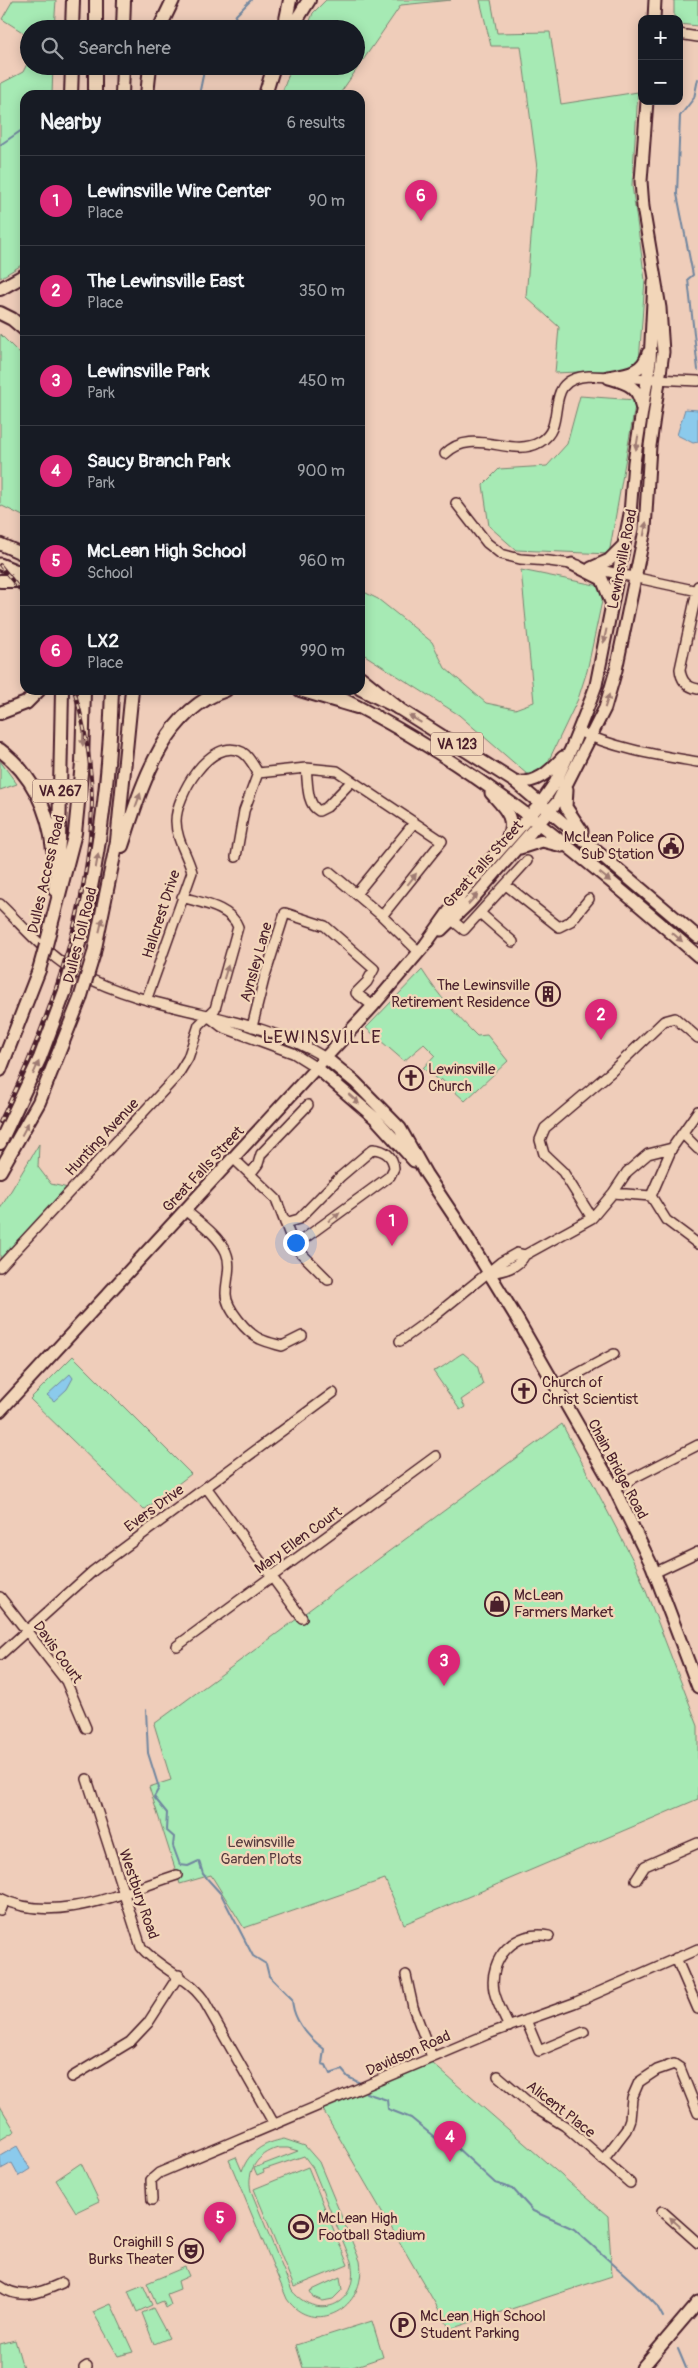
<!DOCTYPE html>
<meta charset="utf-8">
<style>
body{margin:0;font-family:Pangolin,sans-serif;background:#242831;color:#f1f3f6}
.controls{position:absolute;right:15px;top:15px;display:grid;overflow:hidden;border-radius:10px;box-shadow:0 2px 12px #0003}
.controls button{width:45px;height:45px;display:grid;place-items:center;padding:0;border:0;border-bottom:1px solid #363941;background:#171b24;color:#f1f3f6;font:25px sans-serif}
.you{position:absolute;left:295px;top:1242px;width:18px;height:18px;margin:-12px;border:4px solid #fff;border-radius:50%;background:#1a73e8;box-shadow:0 0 0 8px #1a73e833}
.badge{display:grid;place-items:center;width:32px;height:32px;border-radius:50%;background:#db2777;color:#fff;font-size:16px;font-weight:700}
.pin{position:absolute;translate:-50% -41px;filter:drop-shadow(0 1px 2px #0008)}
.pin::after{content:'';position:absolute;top:26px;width:18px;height:15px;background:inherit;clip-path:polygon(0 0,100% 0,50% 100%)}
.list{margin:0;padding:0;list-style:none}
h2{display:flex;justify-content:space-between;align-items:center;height:65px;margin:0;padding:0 20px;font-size:21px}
h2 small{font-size:16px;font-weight:400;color:#9ea1a6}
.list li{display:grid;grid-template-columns:32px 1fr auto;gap:15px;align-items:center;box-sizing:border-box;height:90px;padding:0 20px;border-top:1px solid #363941}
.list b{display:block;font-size:19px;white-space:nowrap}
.list p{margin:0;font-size:16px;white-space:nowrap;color:#9ea1a6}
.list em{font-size:16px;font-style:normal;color:#9ea1a6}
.icon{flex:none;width:28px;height:28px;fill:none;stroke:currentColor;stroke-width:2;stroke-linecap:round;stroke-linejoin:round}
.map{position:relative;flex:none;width:698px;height:2368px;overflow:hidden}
.search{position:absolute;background:#171b24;box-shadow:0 2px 12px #0003;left:20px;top:20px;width:345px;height:55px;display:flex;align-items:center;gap:12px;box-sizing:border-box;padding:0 18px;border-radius:28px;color:#9ea1a6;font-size:19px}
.panel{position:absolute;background:#171b24;box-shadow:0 2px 12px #0003;left:20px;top:90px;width:345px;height:605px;border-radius:15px}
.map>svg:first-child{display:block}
</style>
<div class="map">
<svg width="698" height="2368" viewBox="0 0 698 2368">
<rect width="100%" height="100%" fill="#efcdba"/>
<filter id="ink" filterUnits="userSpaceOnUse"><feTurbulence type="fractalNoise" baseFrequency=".02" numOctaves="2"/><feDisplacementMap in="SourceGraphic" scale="10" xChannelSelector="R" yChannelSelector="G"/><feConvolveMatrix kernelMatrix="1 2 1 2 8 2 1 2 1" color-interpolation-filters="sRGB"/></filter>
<g filter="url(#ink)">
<path fill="#a6eab4" stroke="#788470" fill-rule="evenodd" d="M 13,0 L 56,0 L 54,29 L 29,29 L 29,41 L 24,33 L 2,19 Z
M 326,0 L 451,0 L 401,5 L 339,95 L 281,95 L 292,66 L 356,66 L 356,29 L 307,29 L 313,13 Z
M 480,0 L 491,0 L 497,33 L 550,32 L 561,104 L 638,92 L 632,185 L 645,280 L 639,362 L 622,370 L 555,373 L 559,327 L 526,297 L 537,168 L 521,46 L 491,46 Z
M 674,0 L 698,0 L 698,26 L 679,24 L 679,19 L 674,19 Z
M 29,60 L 29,66 L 53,66 L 52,95 L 25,95 L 25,259 L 20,266 L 0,278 L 0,84 L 23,72 Z
M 0,334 L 25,359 L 25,517 L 0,505 Z
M 580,396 L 636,400 L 609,554 L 516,550 L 489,526 L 483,485 L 499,469 L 547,466 L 567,444 Z
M 521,570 L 605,587 L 587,671 L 578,699 L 548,762 L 539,772 L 528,775 L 459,715 L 360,652 L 360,590 L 378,599 L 432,642 L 445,668 L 486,703 L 515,709 L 534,702 Z
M 0,761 L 17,784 L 0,790 Z
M 422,970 C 438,995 456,1015 477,1036 L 487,1035 L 508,1061 L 465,1101 L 441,1079 L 439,1081 L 423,1068 L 435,1055 L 424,1044 L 404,1061 L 366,1028 Z
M 39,1144 L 38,1167 L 51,1184 L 68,1188 L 0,1261 L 0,1209 Z
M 463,1353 L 477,1365 L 483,1385 L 461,1400 L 465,1407 L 460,1410 L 433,1371 C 443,1369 453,1358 463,1353 Z
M 73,1356 L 191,1474 L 144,1510 L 30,1399 Z
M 562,1424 L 637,1568 L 698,1726 L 698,1799 L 404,1924 L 385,1879 L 244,1928 L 211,1875 L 180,1884 L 149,1787 L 171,1780 L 154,1724 Z
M 432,2063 L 608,2216 L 612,2276 L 450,2329 L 322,2108 Z
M 0,2106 L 15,2131 L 0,2140 Z
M 284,2139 L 305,2146 L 319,2162 L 360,2261 C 368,2309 313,2337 287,2299 L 229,2160 L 236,2157 L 242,2171 C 249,2151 264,2143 284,2139 ZM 278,2148 L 288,2148 L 298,2151 L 254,2168 L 257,2175 L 264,2172 L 263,2170 L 304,2156 L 313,2168 L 351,2261 C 361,2303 320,2323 292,2291 L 251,2191 C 246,2170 258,2154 278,2148 Z
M 81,2163 L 99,2201 L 76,2212 L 56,2180 Z
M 308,2167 L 348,2265 L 294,2287 L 254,2189 Z
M 185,2267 L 189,2276 L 178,2281 L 180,2289 L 167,2294 L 171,2305 L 166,2308 L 163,2301 L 156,2304 L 147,2283 Z
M 340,2277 L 342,2290 L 333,2299 L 323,2301 L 313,2297 L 310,2291 Z
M 143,2285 L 152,2305 L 137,2312 L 128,2291 Z
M 111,2304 L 133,2352 L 118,2356 L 93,2312 Z
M 153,2308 L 169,2338 L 154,2344 L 142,2313 Z
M 372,2321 L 383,2357 L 350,2368 L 303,2368 L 296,2345 Z
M 15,2340 L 23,2368 L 0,2368 L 0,2344 Z"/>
<path fill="#8bcaec" stroke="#71869f" d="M 685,409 L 698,410 L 698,442 L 693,443 L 677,435 Z
M 70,1374 L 73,1378 L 67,1389 L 54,1401 L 47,1395 Z
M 17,2146 L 30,2169 L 19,2176 L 12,2163 L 1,2169 L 0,2156 Z"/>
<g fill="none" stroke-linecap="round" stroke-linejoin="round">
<path stroke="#71869f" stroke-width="2" d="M 230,29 L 236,15 L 251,0
M 199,95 L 205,66
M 0,145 L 25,128
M 698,370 L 688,279 L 693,275 L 677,194 L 680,116 L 694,98 L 698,79
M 146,1710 L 148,1753 L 159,1788 L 154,1797 L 167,1813 L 166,1830 L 174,1837 L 173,1846 L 180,1865 L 188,1866 L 199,1861 L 203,1874 L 221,1894 L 253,1956 L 266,1964 L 269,1976 L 292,1999 C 293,2020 308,2037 324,2049 L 322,2064 L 326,2065 L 330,2074 L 342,2070 L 348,2077 L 360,2083
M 366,2093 L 387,2100 L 388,2109 L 411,2118 L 444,2145 L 456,2147 L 495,2183 L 513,2189 L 533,2211 L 574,2229 L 633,2282 L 657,2306 L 663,2317
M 678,2349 L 686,2368"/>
<defs>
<path id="minor" d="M 679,34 L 698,37
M 445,454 C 473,426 511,459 540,442 C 570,425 539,379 589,376 L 698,381
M 456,503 L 487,543 L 501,554 L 520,559 L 549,561 L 578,565
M 591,568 L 698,591
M 698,586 L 680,669 C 681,681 687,687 698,689
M 578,731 C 616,749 657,755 698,762
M 306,768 C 308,782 306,804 319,811 L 327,807 L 351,782
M 258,773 L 306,768 L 337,771 L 442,841 L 382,916
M 236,857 L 244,811 L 258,773
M 330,872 L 382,916 L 419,952
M 506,885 L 559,927 L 571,921 L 589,899
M 356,894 L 414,823
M 0,904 C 25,928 49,958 80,974 C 157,1015 251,1012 326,1058
M 480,913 L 513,942
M 452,920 L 464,930 L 527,861
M 147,998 L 192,872 C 187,854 176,839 176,821 C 176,796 210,736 242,752 C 249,756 254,766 258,773
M 209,1017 L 222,1027 L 293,1053 L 317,1068
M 252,1027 L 264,979 L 285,913 L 325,926 L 374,969 L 367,982 L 356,993 L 373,1006
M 683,1134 L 698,1149
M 233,1158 L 276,1199 L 294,1246 L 328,1280
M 251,1173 L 258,1164 L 261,1154 L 308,1105
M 613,1193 L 651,1196 L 672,1148
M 651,1196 L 666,1220 L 698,1244
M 185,1210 C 199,1222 218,1235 226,1252 C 232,1266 226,1280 226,1294 C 226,1308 247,1333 260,1339 C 266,1342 275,1344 282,1346 L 302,1336
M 592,1218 L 563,1172 L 544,1154 L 540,1140 L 545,1128 L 611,1072 L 664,1021 L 675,1018 L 698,1038
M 285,1223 L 299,1219 L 340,1177 L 373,1149 C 385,1150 393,1156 394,1168 L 390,1176 L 294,1246
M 0,1267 L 177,1076 L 188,1058 L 199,1025 L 215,1009 L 238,927 C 231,907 201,903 182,897
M 490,1273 C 503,1271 518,1268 525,1255 L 592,1218 L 613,1193 L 627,1172 L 648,1154 L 672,1148 L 698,1111
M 400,1341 L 432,1318 L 501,1262 L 517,1253 L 525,1255
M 555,1386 L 614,1354
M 206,1487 L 302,1618
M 614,1488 L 698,1445
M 654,1573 L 698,1552
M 0,1597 L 66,1681 L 86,1728
M 177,1646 L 436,1456
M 0,1655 L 93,1571 L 333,1393
M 87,1779 L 141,1947 C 158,1968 186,1976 203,1999 L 274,2124
M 636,1880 L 645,1866 L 698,1843
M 0,1898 C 55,1926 123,1892 177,1875
M 0,1910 L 4,1900
M 676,1958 L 698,2009
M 406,1975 L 413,2007 L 432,2057
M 526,2020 L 539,2051 L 584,2032
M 509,2027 C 504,2016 497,2004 494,1991 C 488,1958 516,1929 549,1936
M 498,2076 L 535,2108 L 565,2126 L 630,2183
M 72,2077 L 130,2042 L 148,2023 L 179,1975
M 603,2160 L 626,2130 L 630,2119 L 632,2098 L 639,2082 L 657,2070 L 674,2064 L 680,2068 L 698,2113
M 152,2200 L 151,2180 L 159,2173 L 488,2034 L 574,2003 L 698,1949
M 662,2211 L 698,2243
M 0,2286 C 21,2301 40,2293 62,2283
M 84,2368 L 87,2366"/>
<path id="major" d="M 654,19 L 655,0
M 608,377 C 625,374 643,373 648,353
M 609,378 C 626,383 639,386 641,406
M 0,544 L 25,555
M 0,564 L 25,574
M 572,564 L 602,579 L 611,602
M 591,568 L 609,560 L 624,545
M 360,689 L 398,708 L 515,782 L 698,937
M 324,690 C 464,755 582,855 698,956
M 515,782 C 537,784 549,772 563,757
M 567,789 L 566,807 L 582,831
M 491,793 C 504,808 517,818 507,839
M 520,848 L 542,841 L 562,846
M 441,930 L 470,902 L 558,801 L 605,708 L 616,670 L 645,530 L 650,446 L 663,352 L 660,308 L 643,207 L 641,181 L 647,101
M 326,1058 L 355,1082 L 400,1128 L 426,1174 L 456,1219 L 516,1317 L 614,1488 L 652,1566 L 698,1687
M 317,1068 L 375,1118 L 414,1161
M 0,1411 L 373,1006 L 425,945 L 465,889 L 541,803 L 555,783 L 571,749 L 591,699 L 596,685 L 630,514 L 634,462 L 650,361 L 654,282
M 642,2368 L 698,2302"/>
<path id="highway" d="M 72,29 L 73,0
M 96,29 L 96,0
M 123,29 L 124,0
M 159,29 L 173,0
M 284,29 L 290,0
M 291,29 L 309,0
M 71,95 L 72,66
M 95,95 L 95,66
M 122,95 L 123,66
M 147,95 L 150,66
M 265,95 L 274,66
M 0,289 L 25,275
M 0,313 L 12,319 L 25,330
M 0,581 L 25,581
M 360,677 L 398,708
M 300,690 L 357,707
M 0,713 L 26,703 L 39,690
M 0,750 C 32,774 49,810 53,850
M 122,846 C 141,789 162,711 226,690
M 55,890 L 59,841 L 62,690
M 79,943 C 99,860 110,776 112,690
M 46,945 L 75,833 L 82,763 L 84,690
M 94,953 L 117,841 L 132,690
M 0,1070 L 39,970
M 0,1143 L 40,1058 L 65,991
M 0,1171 L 39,1102 L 80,999"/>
</defs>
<use href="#minor" stroke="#4a1f2b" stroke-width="12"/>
<use href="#major" stroke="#4a1f2b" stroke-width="15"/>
<use href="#highway" stroke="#4a1f2b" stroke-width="16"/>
<use href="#minor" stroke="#f2d6b9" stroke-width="9"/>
<use href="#major" stroke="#f2d6b9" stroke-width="11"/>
<use href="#highway" stroke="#f2d6b9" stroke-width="12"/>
<defs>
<path id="rail" d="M 0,565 L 25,596
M 0,1122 C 47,1028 90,908 92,802 C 92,764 85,726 74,690"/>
</defs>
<use href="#rail" stroke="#4a1f2b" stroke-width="4"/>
<use href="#rail" stroke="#f2d6b9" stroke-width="2" stroke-dasharray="5.5" stroke-linecap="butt"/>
<defs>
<path id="highway-bridge" d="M 39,970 L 46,945
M 65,991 L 79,943
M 80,999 L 94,953"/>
</defs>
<use href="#highway-bridge" stroke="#4a1f2b" stroke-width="16" stroke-linecap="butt"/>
<use href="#highway-bridge" stroke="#f2d6b9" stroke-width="12"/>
</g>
<defs><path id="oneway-solid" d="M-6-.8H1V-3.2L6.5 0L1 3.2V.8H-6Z" transform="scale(1.25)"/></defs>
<g fill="#9e7a72">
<use href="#oneway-solid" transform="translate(637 443) rotate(99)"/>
<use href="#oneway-solid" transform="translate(645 529) rotate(-80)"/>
<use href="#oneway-solid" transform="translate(605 636) rotate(102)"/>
<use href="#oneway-solid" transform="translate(607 701) rotate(-72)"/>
<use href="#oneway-solid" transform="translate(415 719) rotate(-149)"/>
<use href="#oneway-solid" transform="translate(83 739) rotate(91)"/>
<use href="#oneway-solid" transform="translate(138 800) rotate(-70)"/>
<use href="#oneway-solid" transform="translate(97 861) rotate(-80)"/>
<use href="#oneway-solid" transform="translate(605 877) rotate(39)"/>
<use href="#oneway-solid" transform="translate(412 879) rotate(-52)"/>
<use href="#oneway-solid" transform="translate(473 899) rotate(-47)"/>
<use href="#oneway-solid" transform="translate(101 925) rotate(-77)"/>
<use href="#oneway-solid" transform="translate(677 937) rotate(41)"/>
<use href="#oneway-solid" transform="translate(226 972) rotate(-73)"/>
<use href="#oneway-solid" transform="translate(36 1068) rotate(-66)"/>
<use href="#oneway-solid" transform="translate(354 1099) rotate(42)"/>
<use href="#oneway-solid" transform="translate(25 1129) rotate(-62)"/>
<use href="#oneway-solid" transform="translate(334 1217) rotate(-36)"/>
<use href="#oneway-solid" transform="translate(675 2222) rotate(-138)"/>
</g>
</g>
<defs>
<symbol id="civic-ring" viewBox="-11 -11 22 22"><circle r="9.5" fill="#f2d6b9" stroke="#4a1f2b" stroke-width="1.5"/><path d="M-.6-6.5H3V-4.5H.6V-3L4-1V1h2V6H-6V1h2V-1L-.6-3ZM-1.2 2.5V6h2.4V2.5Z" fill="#4a1f2b"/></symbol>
<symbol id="building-ring" viewBox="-11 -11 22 22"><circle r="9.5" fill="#f2d6b9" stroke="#4a1f2b" stroke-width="1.5"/><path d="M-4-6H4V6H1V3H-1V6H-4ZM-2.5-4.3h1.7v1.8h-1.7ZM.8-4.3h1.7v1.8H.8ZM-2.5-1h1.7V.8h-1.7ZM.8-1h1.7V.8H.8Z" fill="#4a1f2b"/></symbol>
<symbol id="church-ring" viewBox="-11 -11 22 22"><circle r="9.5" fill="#f2d6b9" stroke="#4a1f2b" stroke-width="1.5"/><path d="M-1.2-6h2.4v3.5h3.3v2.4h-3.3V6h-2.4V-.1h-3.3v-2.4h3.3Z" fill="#4a1f2b"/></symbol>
<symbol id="shop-ring" viewBox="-11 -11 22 22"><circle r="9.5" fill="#f2d6b9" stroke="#4a1f2b" stroke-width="1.5"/><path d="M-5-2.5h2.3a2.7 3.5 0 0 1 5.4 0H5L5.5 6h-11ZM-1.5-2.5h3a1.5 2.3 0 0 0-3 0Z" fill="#4a1f2b"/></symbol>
<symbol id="stadium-ring" viewBox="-11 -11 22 22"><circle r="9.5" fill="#f2d6b9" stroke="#4a1f2b" stroke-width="1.5"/><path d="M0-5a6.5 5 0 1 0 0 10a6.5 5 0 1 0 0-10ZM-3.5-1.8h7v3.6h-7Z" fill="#4a1f2b"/></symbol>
<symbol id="theatre-ring" viewBox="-11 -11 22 22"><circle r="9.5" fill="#f2d6b9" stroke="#4a1f2b" stroke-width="1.5"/><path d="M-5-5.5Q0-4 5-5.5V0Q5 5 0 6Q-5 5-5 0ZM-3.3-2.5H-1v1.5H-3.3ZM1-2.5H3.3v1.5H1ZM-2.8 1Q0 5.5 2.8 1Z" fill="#4a1f2b"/></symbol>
<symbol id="parking-ring" viewBox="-11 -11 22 22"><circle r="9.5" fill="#f2d6b9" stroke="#4a1f2b" stroke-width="1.5"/><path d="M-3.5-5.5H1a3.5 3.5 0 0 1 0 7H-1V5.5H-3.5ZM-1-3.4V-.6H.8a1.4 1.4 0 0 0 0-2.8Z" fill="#4a1f2b"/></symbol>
</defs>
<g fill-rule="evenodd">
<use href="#civic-ring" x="657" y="832" width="28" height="28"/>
<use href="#building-ring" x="534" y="980" width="28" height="28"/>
<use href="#church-ring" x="397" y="1064" width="28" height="28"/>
<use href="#church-ring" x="510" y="1377" width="28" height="28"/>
<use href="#shop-ring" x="483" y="1590" width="28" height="28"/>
<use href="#stadium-ring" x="287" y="2213" width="28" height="28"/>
<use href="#theatre-ring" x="177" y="2237" width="28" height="28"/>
<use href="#parking-ring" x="389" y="2311" width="28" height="28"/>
</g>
<g text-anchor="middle" stroke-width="4.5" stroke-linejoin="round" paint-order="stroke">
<g fill="#f2d6b9" stroke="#7c5656" stroke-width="1">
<rect x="431" y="732.5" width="52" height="23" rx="4"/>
<rect x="32.5" y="779.5" width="55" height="23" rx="4"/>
</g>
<g font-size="14" font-weight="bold" fill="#4a1f2b">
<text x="457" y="749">VA 123</text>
<text x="60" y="796">VA 267</text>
</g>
<g font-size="15" fill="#4a1f2b" stroke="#f2d6b9">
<text transform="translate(622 559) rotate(-79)" y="5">Lewinsville Road</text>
<text transform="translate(483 864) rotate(-48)" y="5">Great Falls Street</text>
<text transform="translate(46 874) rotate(-77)" y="5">Dulles Access Road</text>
<text transform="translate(161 914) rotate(-72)" y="5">Hallcrest Drive</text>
<text transform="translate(80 935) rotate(-76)" y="5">Dulles Toll Road</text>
<text transform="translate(256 962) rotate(-74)" y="5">Aynsley Lane</text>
<text transform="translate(102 1137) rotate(-47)" y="5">Hunting Avenue</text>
<text transform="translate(203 1169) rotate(-47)" y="5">Great Falls Street</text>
<text transform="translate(618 1469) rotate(62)" y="5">Chain Bridge Road</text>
<text transform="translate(154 1508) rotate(-36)" y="5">Evers Drive</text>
<text transform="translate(298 1540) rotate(-36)" y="5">Mary Ellen Court</text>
<text transform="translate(58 1652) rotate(54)" y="5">Davis Court</text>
<text transform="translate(139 1894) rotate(71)" y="5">Westbury Road</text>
<text transform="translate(408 2053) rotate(-24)" y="5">Davidson Road</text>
<text transform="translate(561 2109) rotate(38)" y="5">Alicent Place</text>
</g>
<g font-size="15" fill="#4a1f2b" stroke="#f2d6b9" text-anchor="start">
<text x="654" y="842" text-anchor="end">McLean Police<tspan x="654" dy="17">Sub Station</tspan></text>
<text x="530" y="990" text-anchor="end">The Lewinsville<tspan x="530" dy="17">Retirement Residence</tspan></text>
<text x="428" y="1074">Lewinsville<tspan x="428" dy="17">Church</tspan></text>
<text x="542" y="1387">Church of<tspan x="542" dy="17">Christ Scientist</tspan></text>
<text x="514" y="1600">McLean<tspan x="514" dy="17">Farmers Market</tspan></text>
<text x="318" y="2223">McLean High<tspan x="318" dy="17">Football Stadium</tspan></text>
<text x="174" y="2247" text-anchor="end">Craighill S<tspan x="174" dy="17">Burks Theater</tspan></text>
<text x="420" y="2321">McLean High School<tspan x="420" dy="17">Student Parking</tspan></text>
</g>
<g font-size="15" fill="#583d40" stroke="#f2d6b9">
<text x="261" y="1847">Lewinsville<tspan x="261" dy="17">Garden Plots</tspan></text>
</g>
<g font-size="18" letter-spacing="1" fill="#4a1f2b" stroke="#f2d6b9">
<text x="322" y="1043">LEWINSVILLE</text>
</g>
</g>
</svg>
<div class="controls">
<button>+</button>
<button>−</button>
</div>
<div class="you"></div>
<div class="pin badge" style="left:392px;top:1246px">1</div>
<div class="pin badge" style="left:601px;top:1040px">2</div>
<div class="pin badge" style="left:444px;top:1686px">3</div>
<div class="pin badge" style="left:450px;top:2162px">4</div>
<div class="pin badge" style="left:220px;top:2243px">5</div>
<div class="pin badge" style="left:421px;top:221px">6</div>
<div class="search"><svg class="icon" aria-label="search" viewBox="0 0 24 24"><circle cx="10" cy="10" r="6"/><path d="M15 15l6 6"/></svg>Search here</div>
<section class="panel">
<h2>Nearby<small>6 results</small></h2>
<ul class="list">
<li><span class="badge">1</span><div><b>Lewinsville Wire Center</b><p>Place</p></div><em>90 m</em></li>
<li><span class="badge">2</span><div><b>The Lewinsville East</b><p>Place</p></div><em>350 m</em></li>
<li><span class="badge">3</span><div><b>Lewinsville Park</b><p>Park</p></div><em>450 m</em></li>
<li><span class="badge">4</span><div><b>Saucy Branch Park</b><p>Park</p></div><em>900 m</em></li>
<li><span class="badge">5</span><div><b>McLean High School</b><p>School</p></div><em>960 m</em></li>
<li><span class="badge">6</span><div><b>LX2</b><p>Place</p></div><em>990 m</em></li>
</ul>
</section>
</div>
